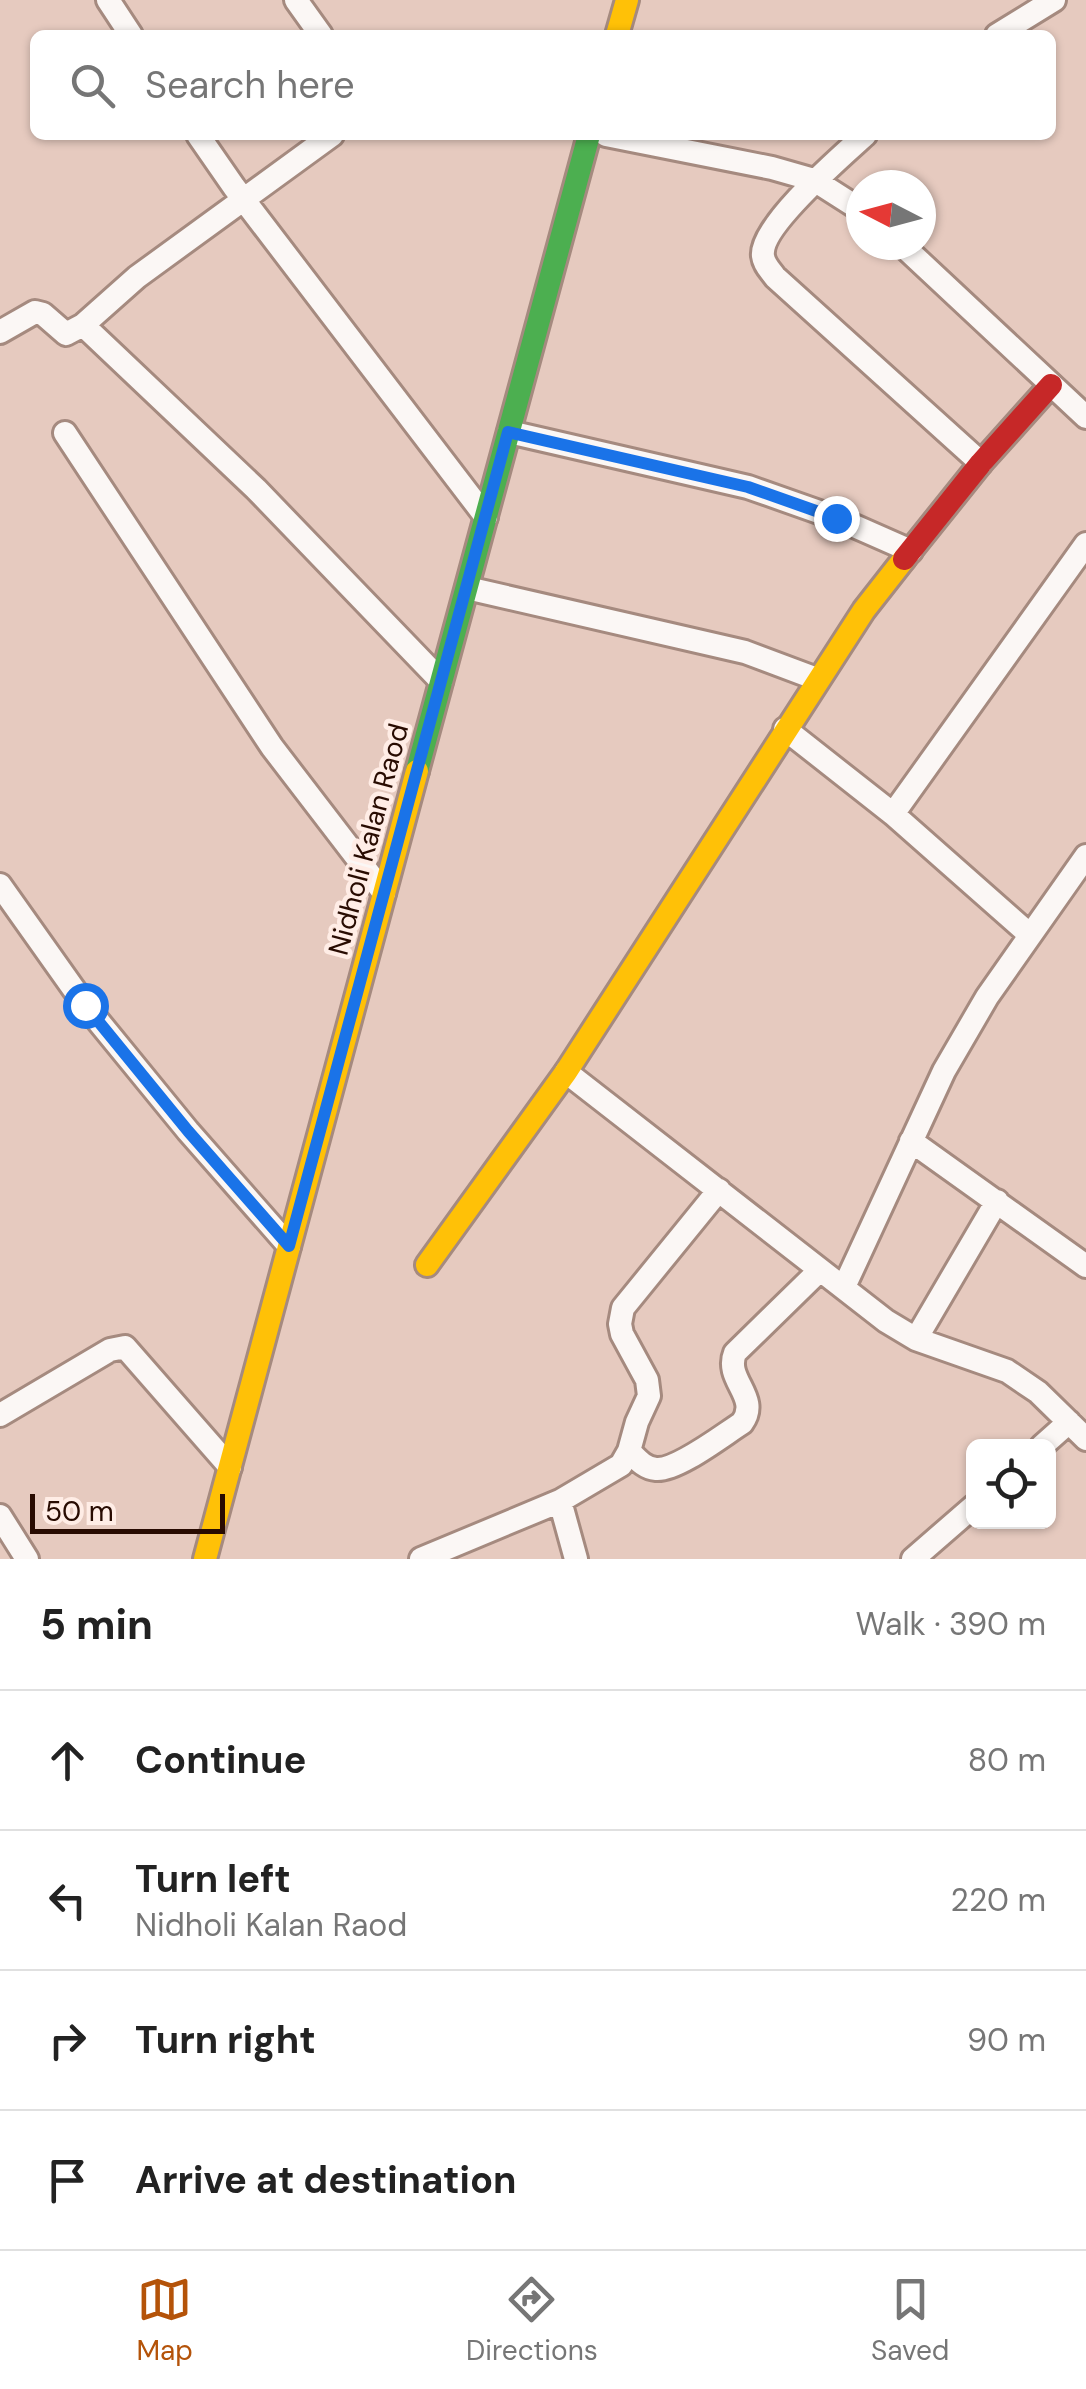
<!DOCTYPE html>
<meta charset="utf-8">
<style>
body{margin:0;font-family:"DM Sans",sans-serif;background:#f6f6f6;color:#222}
.controls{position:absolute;right:30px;bottom:30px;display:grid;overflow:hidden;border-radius:15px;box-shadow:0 2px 8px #0004}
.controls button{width:90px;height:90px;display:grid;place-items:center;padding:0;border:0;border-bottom:2px solid #e0e0e0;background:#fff;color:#222;font:50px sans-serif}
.compass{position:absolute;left:846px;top:170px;width:90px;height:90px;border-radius:50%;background:#fff;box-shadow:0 2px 8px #0004;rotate:276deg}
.scale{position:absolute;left:30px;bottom:25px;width:195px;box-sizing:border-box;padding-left:10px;border:5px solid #280b01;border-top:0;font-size:28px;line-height:35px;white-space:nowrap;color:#280b01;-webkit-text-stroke:8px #ffede6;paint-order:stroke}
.stop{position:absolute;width:30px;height:30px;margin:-22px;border:8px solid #1a73e8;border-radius:50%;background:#fff}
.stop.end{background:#1a73e8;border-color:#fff;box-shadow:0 2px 10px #0008}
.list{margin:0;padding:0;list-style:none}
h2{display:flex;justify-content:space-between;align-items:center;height:130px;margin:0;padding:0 40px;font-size:42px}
h2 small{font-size:32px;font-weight:400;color:#767676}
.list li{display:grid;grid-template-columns:65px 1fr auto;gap:30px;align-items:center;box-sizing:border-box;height:140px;padding:0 40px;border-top:2px solid #e0e0e0}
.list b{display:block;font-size:38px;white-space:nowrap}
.list p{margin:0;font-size:32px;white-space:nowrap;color:#767676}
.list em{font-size:32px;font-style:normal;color:#767676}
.icon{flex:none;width:55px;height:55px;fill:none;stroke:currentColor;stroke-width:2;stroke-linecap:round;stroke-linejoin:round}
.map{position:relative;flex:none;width:1086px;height:1559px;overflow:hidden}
.search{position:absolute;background:#fff;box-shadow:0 2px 8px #0004;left:30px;right:30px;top:30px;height:110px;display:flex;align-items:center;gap:25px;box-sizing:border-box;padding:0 35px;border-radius:15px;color:#767676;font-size:38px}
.sheet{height:690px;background:#fff}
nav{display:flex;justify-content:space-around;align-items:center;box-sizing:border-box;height:140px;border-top:2px solid #e0e0e0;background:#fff;font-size:28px;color:#767676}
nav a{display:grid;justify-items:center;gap:5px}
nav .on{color:#b45309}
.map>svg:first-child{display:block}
</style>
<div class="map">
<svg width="1086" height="1559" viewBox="0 0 1086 1559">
<rect width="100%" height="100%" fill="#e6cabf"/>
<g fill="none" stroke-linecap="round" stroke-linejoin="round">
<defs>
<path id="street" d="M 108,0 L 131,35
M 296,0 L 321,35
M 997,35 L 1054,0
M 198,135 L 234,187 L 486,517
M 606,135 L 772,168 L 814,180 L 861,210
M 865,135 C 843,155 759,227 763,256 C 764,265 771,271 775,277 L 981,463
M 902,245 L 1086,417
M 83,325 L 137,277 L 332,135
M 0,332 L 35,312 L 43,314 L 66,334 L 83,325 L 256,489 L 441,681
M 509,432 L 748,487 L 836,518 L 911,551
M 65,433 L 272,747 L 384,893
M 467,588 L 745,652 L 817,679
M 785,729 L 893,814 L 1030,935
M 893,814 L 1086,544
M 0,885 L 85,1005 L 188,1131 L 289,1246
M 566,1072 L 886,1321 L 916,1339 L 1007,1371 L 1038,1392 L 1086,1439
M 911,1141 L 1086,1266
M 844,1287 L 944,1071 L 987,997 L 1086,856
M 916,1339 L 997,1201
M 0,1415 L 110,1350 L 125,1347 L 230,1467
M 1042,1446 L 1069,1422
M 629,1451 C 637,1459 644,1468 656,1469 C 677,1471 723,1435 742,1423 C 761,1397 724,1380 735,1353 L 820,1270
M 560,1501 L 576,1559
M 0,1516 L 27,1559
M 421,1559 L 560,1501 L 621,1465 L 629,1451 L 637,1422 L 649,1396 L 647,1380 L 622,1334 L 620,1324 L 623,1308 L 719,1190
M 913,1559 L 974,1506"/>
<path id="fast" d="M 417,771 L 589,135"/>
<path id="slow" d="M 617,35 L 627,0
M 427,1265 L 566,1072 L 864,610 L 904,559
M 205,1559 L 417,771"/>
<path id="jam" d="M 904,559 L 981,463 L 1051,385"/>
</defs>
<use href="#street" stroke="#a58a7f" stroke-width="28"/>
<use href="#fast" stroke="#a58a7f" stroke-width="28"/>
<use href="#slow" stroke="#a58a7f" stroke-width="28"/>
<use href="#jam" stroke="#a58a7f" stroke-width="28"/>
<use href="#street" stroke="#fbf7f5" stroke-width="22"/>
<use href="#fast" stroke="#4caf50" stroke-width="22"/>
<use href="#slow" stroke="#ffc107" stroke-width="22"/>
<use href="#jam" stroke="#c62828" stroke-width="22"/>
</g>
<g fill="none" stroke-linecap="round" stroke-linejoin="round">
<path stroke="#1a73e8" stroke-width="12" d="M 85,1005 L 188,1131 L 289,1246 L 508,432 L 748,487 L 836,518"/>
</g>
<g text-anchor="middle" stroke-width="9" stroke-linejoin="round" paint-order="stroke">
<g font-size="28" fill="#280b01" stroke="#ffede6">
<text transform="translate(368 839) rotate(-75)" y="10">Nidholi Kalan Raod</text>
</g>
</g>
</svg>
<div class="controls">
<button><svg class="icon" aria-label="locate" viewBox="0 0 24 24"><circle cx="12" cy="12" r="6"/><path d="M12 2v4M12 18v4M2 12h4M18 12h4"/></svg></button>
</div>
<svg class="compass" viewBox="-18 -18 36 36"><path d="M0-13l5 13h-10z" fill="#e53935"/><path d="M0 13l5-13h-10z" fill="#767676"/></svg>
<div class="scale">50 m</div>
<div class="stop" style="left:85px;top:1005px"></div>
<div class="stop end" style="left:836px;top:518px"></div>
<div class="search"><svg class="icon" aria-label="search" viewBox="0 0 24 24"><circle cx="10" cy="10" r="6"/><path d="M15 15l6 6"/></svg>Search here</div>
</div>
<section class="sheet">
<h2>5 min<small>Walk · 390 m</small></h2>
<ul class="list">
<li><svg class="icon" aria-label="ahead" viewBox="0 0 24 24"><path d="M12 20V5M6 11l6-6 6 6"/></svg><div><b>Continue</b></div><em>80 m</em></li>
<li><svg class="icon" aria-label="left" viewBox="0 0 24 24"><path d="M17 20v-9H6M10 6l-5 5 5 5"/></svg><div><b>Turn left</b><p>Nidholi Kalan Raod</p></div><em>220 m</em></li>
<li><svg class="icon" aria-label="right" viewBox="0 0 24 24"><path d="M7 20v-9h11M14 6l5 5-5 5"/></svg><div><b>Turn right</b></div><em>90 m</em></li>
<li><svg class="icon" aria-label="arrive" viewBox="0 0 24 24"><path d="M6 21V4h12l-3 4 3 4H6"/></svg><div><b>Arrive at destination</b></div></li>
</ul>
</section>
<nav>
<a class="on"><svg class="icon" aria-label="map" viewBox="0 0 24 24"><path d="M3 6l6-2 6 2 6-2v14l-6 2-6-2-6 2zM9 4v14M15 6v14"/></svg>Map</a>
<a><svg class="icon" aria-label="directions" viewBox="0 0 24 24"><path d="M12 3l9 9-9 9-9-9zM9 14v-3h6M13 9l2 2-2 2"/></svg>Directions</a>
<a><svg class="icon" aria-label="saved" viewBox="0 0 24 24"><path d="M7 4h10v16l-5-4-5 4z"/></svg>Saved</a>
</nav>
